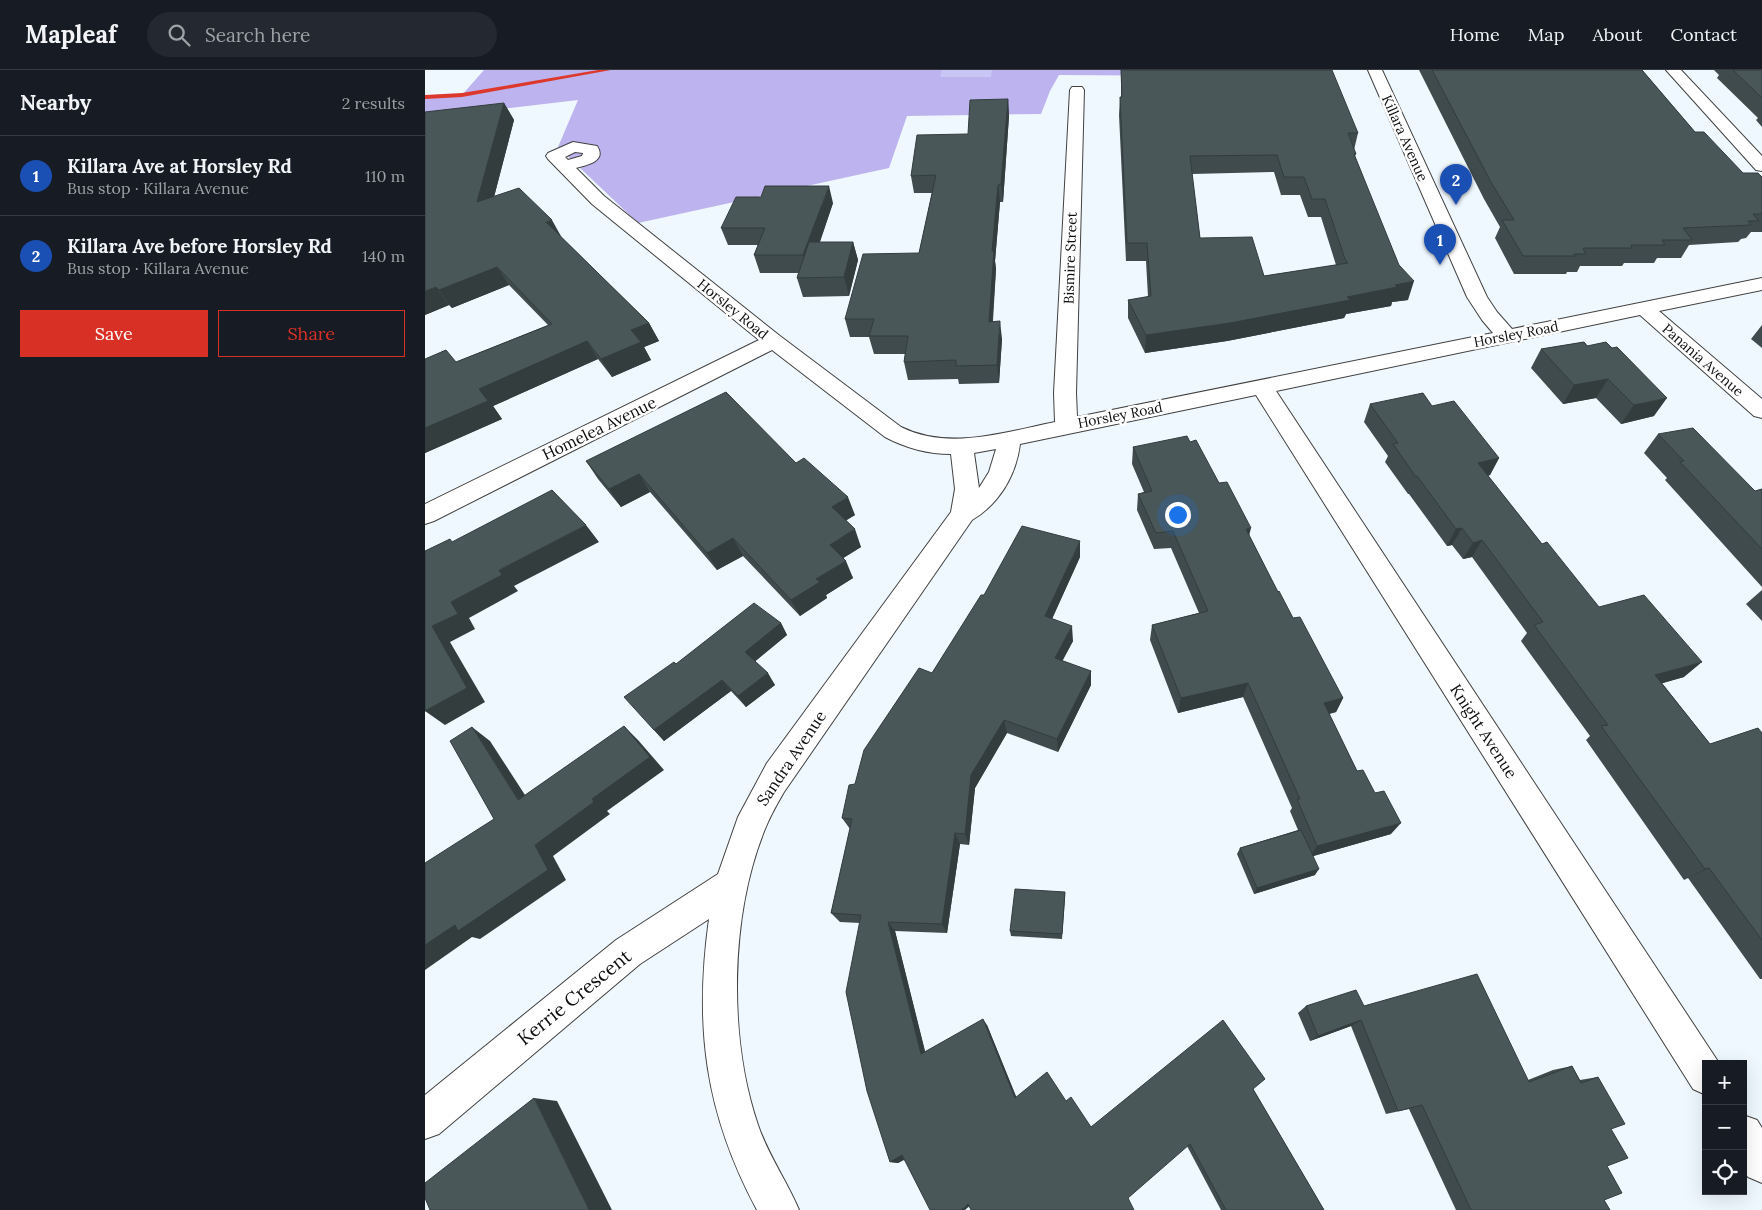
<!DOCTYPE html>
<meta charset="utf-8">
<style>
body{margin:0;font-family:Lora,serif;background:#242831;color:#f1f3f6}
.controls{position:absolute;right:15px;bottom:15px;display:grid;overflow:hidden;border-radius:0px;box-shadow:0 5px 20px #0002}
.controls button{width:45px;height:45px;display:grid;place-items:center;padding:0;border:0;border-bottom:1px solid #363941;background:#171b24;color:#f1f3f6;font:25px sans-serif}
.you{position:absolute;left:752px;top:444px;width:18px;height:18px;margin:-12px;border:4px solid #fff;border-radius:50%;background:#1a73e8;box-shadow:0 0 0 8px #1a73e833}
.badge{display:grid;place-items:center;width:32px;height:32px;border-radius:50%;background:#d93025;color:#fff;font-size:16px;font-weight:700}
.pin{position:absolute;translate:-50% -41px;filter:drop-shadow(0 1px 2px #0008)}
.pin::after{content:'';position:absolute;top:26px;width:18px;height:15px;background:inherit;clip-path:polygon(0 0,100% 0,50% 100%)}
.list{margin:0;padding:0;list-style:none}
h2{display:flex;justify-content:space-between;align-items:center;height:65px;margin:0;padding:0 20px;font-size:21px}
h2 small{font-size:16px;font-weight:400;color:#9ea1a6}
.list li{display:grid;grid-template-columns:32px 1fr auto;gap:15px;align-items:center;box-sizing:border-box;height:80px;padding:0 20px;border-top:1px solid #363941}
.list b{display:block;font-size:19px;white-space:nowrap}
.list p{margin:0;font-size:16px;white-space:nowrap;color:#9ea1a6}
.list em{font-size:16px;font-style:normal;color:#9ea1a6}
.actions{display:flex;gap:10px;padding:15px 20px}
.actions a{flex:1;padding:11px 0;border:1px solid #d93025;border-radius:0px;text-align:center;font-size:18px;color:#d93025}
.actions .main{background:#d93025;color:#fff}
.icon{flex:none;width:28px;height:28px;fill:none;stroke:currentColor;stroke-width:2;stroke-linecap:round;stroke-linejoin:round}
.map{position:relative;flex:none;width:1337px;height:1140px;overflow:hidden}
header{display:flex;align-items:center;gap:30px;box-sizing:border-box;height:70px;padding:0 25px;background:#171b24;border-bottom:1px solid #363941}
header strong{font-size:24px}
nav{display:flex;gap:28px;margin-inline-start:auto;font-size:18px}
.search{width:350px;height:45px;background:#242831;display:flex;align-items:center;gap:12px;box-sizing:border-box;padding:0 18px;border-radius:28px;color:#9ea1a6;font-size:19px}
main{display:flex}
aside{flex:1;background:#171b24}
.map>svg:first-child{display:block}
</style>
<header>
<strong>Mapleaf</strong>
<div class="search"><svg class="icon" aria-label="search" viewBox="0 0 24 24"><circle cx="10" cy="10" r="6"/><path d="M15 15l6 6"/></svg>Search here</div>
<nav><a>Home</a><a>Map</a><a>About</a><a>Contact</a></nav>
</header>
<main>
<aside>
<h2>Nearby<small>2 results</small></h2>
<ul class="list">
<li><span class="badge" style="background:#1a4fb4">1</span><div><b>Killara Ave at Horsley Rd</b><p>Bus stop · Killara Avenue</p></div><em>110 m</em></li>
<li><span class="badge" style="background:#1a4fb4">2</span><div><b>Killara Ave before Horsley Rd</b><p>Bus stop · Killara Avenue</p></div><em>140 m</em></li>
</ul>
<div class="actions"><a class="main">Save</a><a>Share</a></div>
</aside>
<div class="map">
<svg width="1337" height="1140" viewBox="0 0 1337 1140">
<rect width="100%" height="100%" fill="#eff7ff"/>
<path fill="#bdb3ee" d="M 59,0 L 794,0 L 796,6 L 634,5 L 625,21 L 616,44 L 482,46 L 464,98 L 213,153 L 133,77 L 153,30 L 0,48 L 0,27 L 37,25 Z"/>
<path fill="#c7c6f4" d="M 517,0 L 567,0 L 566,7 L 515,7 Z"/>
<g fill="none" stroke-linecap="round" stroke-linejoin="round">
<path fill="#dc392c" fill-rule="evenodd" d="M 173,0 L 186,0 L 37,27 L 0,29 L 0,25 L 37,23 Z"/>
<defs>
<path id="street" d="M 943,0 L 957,0 L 1062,227 L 1072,242 L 1087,259 L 1337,208 L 1337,220 L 1234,241 L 1337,329 L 1337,348 L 1329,346 L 1215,245 L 851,321 L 1294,993 L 1281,994 L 1281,1025 L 1268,1019 L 831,325 L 595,374 C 591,406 574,434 547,450 L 359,722 C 352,734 345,746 340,759 C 305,845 303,967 333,1055 C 343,1085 362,1111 374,1140 L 332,1140 C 280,1043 269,957 284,849 L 215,894 L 14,1064 L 0,1069 L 0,1025 L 191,870 L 293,804 L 313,747 L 342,693 L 526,442 L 530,419 L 526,384 C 503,384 481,378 460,367 L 347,280 L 9,451 L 0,454 L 0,434 L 334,270 L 167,134 L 123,89 L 121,86 L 123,83 L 148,72 L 172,76 C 182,91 162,95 151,98 L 179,126 L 355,266 L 476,357 C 524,381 580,362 630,352 L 629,323 L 645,20 L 647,17 L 657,17 L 659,20 L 651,323 L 652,347 L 1068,263 L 1057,250 L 1042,227 ZM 150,82 L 158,83 L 157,86 L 143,90 L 140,87 ZM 571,379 L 564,402 L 554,418 L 549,383 Z
M 1241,0 L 1256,0 L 1337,86 L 1337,101 L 1331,100 Z
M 1318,1045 L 1332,1050 L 1337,1058 L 1337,1113 L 1323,1107 L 1318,1100 Z"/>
</defs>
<use href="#street" stroke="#414141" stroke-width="2"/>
<use href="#street" fill="#fff" fill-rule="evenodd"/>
</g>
<path fill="#3f4b4c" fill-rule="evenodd" d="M 696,0 L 933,63 L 929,80 L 931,84 L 930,86 L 983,230 L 967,232 L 966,236 L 921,244 L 919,248 L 802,271 L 720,283 L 703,248 L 703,230 L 723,227 L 721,191 L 701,191 L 694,45 L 695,27 L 696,27 ZM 849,102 L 856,125 L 875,125 L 883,147 L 896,147 L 911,195 L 839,206 L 775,168 L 767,104 Z
M 994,0 L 1217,0 L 1270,62 L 1318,103 L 1337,107 L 1337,162 L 1326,162 L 1321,168 L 1316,169 L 1313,172 L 1264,175 L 1256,188 L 1232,188 L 1229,193 L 1199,193 L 1197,196 L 1155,196 L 1152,202 L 1142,202 L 1141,204 L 1089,204 L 1070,168 L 1075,157 L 1059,129 Z
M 1289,0 L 1337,0 L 1337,57 L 1331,50 L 1333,48 L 1292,8 L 1294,5 Z
M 583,29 L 584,46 L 578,132 L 575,132 L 570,191 L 571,199 L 568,251 L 577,269 L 574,313 L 534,314 L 533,309 L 483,310 L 479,292 L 480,284 L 449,284 L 444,267 L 425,267 L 420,249 L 494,183 L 507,123 L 489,123 L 486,106 L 543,64 Z
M 79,33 L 89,50 L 69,127 L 136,167 L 224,253 L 234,271 L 219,277 L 226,290 L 187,307 L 173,289 L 68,336 L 77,349 L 0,383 L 0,289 L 31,292 L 123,255 L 84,215 L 27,238 L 24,235 L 0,245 Z
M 408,133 L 395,172 L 428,172 L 433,190 L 424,226 L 378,227 L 372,208 L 373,203 L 335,203 L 329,185 L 333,175 L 303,175 L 296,158 Z
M 1337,255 L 1337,278 L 1326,269 Z
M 1159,272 L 1229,346 L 1196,354 L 1171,328 L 1138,334 L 1106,298 L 1116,279 Z
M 945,334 L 1007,336 L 1074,388 L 1065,405 L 1063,406 L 1117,474 L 1174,537 L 1259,607 L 1237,613 L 1285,674 L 1337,663 L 1337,909 L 1335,909 L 1263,808 L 1259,810 L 1161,670 L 1165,666 L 1096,571 L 1102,563 L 1047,487 L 1038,489 L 1027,475 L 1022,476 L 984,424 L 983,424 L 960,392 L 963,386 L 939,352 Z
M 1233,364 L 1330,421 L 1337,419 L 1337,517 L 1240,410 L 1242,408 L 1219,383 Z
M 765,372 L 794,413 L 824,466 L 853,522 L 868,548 L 918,628 L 911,642 L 904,644 L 932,701 L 966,764 L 888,786 L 890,805 L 829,824 L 812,784 L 815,778 L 873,760 L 865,741 L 867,738 L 818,627 L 753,643 L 725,570 L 727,555 L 774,543 L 746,478 L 729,479 L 712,440 L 713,424 L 719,422 L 707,394 L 708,377 Z
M 161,391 L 371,393 L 430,445 L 421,450 L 436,477 L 418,488 L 428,508 L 401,525 L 402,528 L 375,546 L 318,486 L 292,500 L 225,422 L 196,437 L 173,409 Z
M 655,487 L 627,549 L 648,571 L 637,591 L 666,601 L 666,615 L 633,682 L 582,663 L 550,718 L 544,775 L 535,774 L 522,863 L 470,861 L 500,982 L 562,955 L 591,1027 L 641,1031 L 666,1057 L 828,1019 L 899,1140 L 796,1140 L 762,1076 L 544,1136 L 479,1090 L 473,1093 L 465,1092 L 435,853 L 415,852 L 406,843 L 425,759 L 417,748 L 430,714 L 507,603 L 559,525 Z
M 1337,520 L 1337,551 L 1321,534 Z
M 356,553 L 362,565 L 330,591 L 350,615 L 321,637 L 306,621 L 239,671 L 229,660 L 251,594 Z
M 640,822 L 640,827 L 637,869 L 586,866 L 585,861 Z
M 881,936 L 939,936 L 1103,1010 L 1128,1000 L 1147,996 L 1155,1010 L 1173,1007 L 1186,1059 L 1179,1130 L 1185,1140 L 1031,1140 L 984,1039 L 961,1044 L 926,956 L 885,971 L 873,943 Z"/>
<path fill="#333d3e" d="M 583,29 L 584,46 L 578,132 L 576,114 Z
M 79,33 L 89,50 L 63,150 L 52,132 Z
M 573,115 L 575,132 L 570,191 L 571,199 L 566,270 L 564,252 L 567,181 Z
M 404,116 L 408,133 L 384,203 L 378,185 Z
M 127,150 L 137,168 L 121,152 Z
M 428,172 L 433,190 L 424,226 L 419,207 Z
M 72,197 L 84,215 L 27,238 L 14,220 Z
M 989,211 L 983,230 L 967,232 L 966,236 L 921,244 L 919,248 L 802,271 L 720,283 L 721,265 L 922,227 L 970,215 Z
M 11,217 L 24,235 L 0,245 L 0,221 Z
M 575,251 L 577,269 L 574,313 L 572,295 Z
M 224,253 L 234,271 L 219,277 L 226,290 L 187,307 L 176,289 L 206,260 Z
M 162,271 L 173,289 L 68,336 L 77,349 L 0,383 L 0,358 L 54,319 Z
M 1183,309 L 1171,328 L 1138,334 L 1149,315 Z
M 1242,328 L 1229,346 L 1196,354 L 1209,335 Z
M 1074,388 L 1065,405 L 1044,410 L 1053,393 Z
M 214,404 L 225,422 L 196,437 L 184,419 Z
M 423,427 L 430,445 L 414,455 L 407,437 Z
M 161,455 L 174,472 L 89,516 L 93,521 L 44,548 L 50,559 L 25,572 L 60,632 L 20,655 L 0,641 L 7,556 L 26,532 L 74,500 Z
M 826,458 L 822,474 L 821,459 Z
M 1037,458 L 1027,475 L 1022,476 L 1031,459 Z
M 430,459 L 436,477 L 412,492 L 405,475 Z
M 308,468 L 318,486 L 292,500 L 282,483 Z
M 1057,470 L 1047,487 L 1038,489 L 1048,473 Z
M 655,471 L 655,487 L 621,562 L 620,546 Z
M 421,491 L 428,508 L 401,525 L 402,528 L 375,546 L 366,530 L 391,509 Z
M 356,553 L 362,565 L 327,594 L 320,582 Z
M 647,556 L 648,571 L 631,603 L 630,588 Z
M 1277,592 L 1259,607 L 1214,620 L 1230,605 Z
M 666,601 L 666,615 L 633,682 L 632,669 Z
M 343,603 L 350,615 L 321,637 L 313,626 Z
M 297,610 L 306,621 L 239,671 L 229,660 Z
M 823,613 L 818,627 L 753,643 L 756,628 Z
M 918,628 L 911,642 L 892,647 L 899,633 Z
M 579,650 L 582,663 L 550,718 L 544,775 L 540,764 L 546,705 Z
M 199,656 L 213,670 L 239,700 L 182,741 L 185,744 L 128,786 L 141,810 L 55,869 L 47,867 L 0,900 L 0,875 L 110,775 L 167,729 Z
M 47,657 L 65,671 L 111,742 L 93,730 Z
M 976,753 L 966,764 L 885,787 L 892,776 Z
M 530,763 L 535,774 L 522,863 L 517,854 Z
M 1284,798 L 1263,808 L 1259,810 L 1280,799 Z
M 894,799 L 890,805 L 829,824 L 832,818 Z
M 463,852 L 470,861 L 502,989 L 496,984 Z
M 558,949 L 562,955 L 593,1031 L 590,1028 Z
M 936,950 L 926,956 L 885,971 L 893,966 Z
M 109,1028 L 132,1031 L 187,1140 L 164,1140 Z
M 477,1085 L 485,1086 L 473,1093 L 465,1092 Z
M 548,1133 L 540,1140 L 536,1140 L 543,1134 Z"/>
<path fill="#495758" stroke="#333d3e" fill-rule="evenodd" d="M 696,0 L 907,0 L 933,63 L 923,63 L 931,84 L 929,84 L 974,195 L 989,211 L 970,215 L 972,217 L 922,227 L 925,230 L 805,253 L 721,265 L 703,230 L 726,226 L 722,173 L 702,173 L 695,27 L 697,27 ZM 852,85 L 859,107 L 879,107 L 887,129 L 900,129 L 920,189 L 923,193 L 839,206 L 827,167 L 775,168 L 765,86 Z
M 1007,0 L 1217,0 L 1270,62 L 1279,62 L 1318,103 L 1333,103 L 1337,107 L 1337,144 L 1328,144 L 1334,151 L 1323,151 L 1326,155 L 1258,158 L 1267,170 L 1237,170 L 1240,175 L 1206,175 L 1207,178 L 1160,178 L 1158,179 L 1161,184 L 1149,184 L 1150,186 L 1098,186 L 1077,150 L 1089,150 L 1066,112 Z
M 1308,0 L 1337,0 L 1337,28 Z
M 583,29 L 576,114 L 573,115 L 567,181 L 569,181 L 564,252 L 575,251 L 572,295 L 531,296 L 531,290 L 479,292 L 483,266 L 444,266 L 449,249 L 420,249 L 438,184 L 494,183 L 511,105 L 486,106 L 492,65 L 543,64 L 545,30 Z
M 79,33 L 52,132 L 94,118 L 127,150 L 121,152 L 224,253 L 206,260 L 216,272 L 176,289 L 162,271 L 54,319 L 63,331 L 0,358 L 0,289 L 21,280 L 31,292 L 127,254 L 72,197 L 14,220 L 11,217 L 0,221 L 0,42 Z
M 340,116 L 404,116 L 378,185 L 329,185 L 340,158 L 296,158 L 311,127 L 336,127 Z
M 384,172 L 428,172 L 419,207 L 372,208 Z
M 1159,272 L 1162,276 L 1181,272 L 1187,278 L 1192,277 L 1242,328 L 1209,335 L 1183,309 L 1149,315 L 1116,279 Z
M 301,322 L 371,393 L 379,388 L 423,427 L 407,437 L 430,459 L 405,475 L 421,491 L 391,509 L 395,512 L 366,530 L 308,468 L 282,483 L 214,404 L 184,419 L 161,391 Z
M 998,323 L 1007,336 L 1029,331 L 1074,388 L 1053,393 L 1117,474 L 1122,472 L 1174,537 L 1219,525 L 1277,592 L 1230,605 L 1285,674 L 1333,658 L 1337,663 L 1337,870 L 1284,798 L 1280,799 L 1176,656 L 1183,655 L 1109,555 L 1118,552 L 1057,470 L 1048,473 L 1037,458 L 1031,459 L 992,406 L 991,407 L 968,374 L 973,373 L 945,334 Z
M 1268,358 L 1330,421 L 1337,419 L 1337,479 L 1255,392 L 1259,391 L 1233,364 Z
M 762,366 L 765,372 L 771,370 L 794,413 L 802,412 L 826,458 L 821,459 L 853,522 L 854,521 L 868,548 L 875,547 L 918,628 L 899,633 L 932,701 L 938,700 L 950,723 L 959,721 L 976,753 L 892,776 L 872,729 L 875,729 L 823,613 L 756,628 L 727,555 L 783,541 L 748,461 L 731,463 L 713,424 L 727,421 L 708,377 Z
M 127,420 L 161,455 L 74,500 L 77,505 L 26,532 L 33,544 L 7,556 L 42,618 L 0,641 L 0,481 L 25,469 L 27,472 Z
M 597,456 L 655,471 L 620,546 L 647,556 L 630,588 L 666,601 L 632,669 L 579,650 L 546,705 L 540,764 L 530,763 L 517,854 L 463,852 L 496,984 L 558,949 L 590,1028 L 622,1002 L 641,1031 L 646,1027 L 666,1057 L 798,950 L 840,1009 L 828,1019 L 899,1140 L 801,1140 L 765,1074 L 703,1128 L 709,1140 L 546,1140 L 543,1134 L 536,1140 L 505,1140 L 477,1085 L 465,1092 L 442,1021 L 421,922 L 436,845 L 406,843 L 427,749 L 417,748 L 424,715 L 430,714 L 439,680 L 494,598 L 507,603 L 556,525 L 559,525 Z
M 329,533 L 356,553 L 320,582 L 343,603 L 313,626 L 297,610 L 229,660 L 199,627 L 249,592 L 251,594 Z
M 199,656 L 225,687 L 167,729 L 169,732 L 110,775 L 123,800 L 33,861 L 30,855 L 0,875 L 0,793 L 69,749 L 25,671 L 47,657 L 93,730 Z
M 876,760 L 894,799 L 832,818 L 815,778 Z
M 590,819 L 640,822 L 637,864 L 585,861 Z
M 1052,904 L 1104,1012 L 1147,996 L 1156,1013 L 1173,1007 L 1200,1054 L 1186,1059 L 1203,1088 L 1182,1096 L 1197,1123 L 1179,1130 L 1185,1140 L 1046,1140 L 997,1035 L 973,1041 L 936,950 L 893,966 L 881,936 L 931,920 L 939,936 Z
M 109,1028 L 164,1140 L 5,1140 L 0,1128 L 0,1113 Z"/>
<g text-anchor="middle" stroke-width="5" stroke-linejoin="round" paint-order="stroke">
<g font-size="14" fill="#0e0e0e" stroke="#fff">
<text transform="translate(980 68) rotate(66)" y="5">Killara Avenue</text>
<text transform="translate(645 188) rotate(-88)" y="5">Bismire Street</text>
<text transform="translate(308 239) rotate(39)" y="5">Horsley Road</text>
<text transform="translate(1091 264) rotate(-11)" y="5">Horsley Road</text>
<text transform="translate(1278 290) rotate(41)" y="5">Panania Avenue</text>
<text transform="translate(695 345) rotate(-11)" y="5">Horsley Road</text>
</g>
<g font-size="16" fill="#0e0e0e" stroke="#fff">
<text transform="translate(174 358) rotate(-26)" y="6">Homelea Avenue</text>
<text transform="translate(1059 661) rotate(57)" y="6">Knight Avenue</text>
<text transform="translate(366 688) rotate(-56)" y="6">Sandra Avenue</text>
</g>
<g font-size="19" fill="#0e0e0e" stroke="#fff">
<text transform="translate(149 927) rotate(-39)" y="7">Kerrie Crescent</text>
</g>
</g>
</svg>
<div class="controls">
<button>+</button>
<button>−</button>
<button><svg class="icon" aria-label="locate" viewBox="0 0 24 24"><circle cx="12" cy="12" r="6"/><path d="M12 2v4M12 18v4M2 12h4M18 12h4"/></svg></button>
</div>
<div class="you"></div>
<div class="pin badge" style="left:1015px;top:195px;background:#1a4fb4">1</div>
<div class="pin badge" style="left:1031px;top:135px;background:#1a4fb4">2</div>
</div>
</main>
